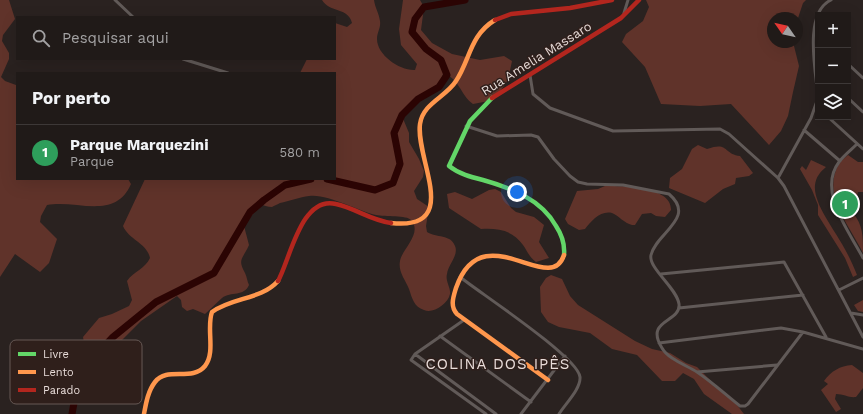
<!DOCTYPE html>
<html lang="pt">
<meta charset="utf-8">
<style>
body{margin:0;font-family:"Work Sans",sans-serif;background:#282321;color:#f1f3f6}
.controls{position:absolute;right:12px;top:12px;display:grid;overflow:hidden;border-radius:0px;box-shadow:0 4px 16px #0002}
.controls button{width:36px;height:36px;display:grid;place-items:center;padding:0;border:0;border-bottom:1px solid #3d3837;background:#201a18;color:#f1f3f6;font:20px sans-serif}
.compass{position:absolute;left:767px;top:12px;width:36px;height:36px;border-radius:50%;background:#201a18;box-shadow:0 4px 16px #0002;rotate:304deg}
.you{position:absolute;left:517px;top:192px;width:14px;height:14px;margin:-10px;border:3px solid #fff;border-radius:50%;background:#1a73e8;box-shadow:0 0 0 6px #1a73e833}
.badge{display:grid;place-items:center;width:26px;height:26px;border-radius:50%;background:#a69b98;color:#fff;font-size:13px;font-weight:700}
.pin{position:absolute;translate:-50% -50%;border:2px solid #fff;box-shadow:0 1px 4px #0006}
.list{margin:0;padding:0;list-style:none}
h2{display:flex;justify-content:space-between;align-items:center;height:52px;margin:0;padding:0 16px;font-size:17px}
h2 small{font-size:13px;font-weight:400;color:#a2a1a2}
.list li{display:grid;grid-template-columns:26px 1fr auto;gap:12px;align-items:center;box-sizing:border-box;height:56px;padding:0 16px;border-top:1px solid #3d3837}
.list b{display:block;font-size:15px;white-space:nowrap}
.list p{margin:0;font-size:13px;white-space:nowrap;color:#a2a1a2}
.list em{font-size:13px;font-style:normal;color:#a2a1a2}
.icon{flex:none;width:22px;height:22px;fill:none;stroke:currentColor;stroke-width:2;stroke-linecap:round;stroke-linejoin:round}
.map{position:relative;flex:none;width:863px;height:414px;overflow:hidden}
.search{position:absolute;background:#201a18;box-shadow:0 4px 16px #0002;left:16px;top:16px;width:320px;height:44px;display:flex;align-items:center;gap:10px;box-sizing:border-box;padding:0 14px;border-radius:0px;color:#a2a1a2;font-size:15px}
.panel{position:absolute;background:#201a18;box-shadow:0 4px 16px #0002;left:16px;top:72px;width:320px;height:108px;border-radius:0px}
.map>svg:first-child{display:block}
</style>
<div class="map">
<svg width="863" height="414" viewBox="0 0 863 414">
<rect width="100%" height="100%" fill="#2a2220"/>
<path fill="#60332a" d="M 0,0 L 9,0 L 15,19 L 3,35 L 2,41 L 9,53 L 9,59 L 1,77 L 5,81 L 16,85 L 17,87 L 17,179 L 128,179 L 131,184 C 115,221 76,199 47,205 L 41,216 L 40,222 L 57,239 L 49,263 L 40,272 L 15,254 L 0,277 Z
M 322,0 L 374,0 C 375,8 379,13 380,21 C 381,28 377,32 377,39 C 377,55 400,71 415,70 L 417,64 L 401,45 L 399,29 L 403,0 L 420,0 L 424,7 L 421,30 L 432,43 L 452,54 L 480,60 L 504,56 L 512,61 L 508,80 L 494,100 L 473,104 C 461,96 458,76 443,74 L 439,86 L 433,94 L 409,104 L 403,115 L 404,121 L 409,133 L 409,142 L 419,159 L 424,171 L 423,177 L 414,191 L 417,199 L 429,207 L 426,226 L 427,232 C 436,238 451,234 455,246 C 459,255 448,265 447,274 C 445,281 451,288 450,294 C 448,304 433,314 424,310 C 414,307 412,298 409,289 C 405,279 398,272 400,261 C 402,249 423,233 411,220 C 407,215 385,217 376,215 C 359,211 326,193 309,196 C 300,197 289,201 280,203 C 278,204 274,206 272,207 C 268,207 263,205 260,204 L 244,226 L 249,245 C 243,259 237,259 245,273 C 247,277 247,281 249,285 C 244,297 231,291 222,298 C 216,303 211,309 205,314 L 193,309 L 187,311 L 182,307 L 181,300 L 177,296 L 141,321 L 114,348 C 105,350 99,345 90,347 L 84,343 L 83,337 L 99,318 L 112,314 L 129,306 L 132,300 L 127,281 C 134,271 145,269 150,258 C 147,243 129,240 123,226 L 145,179 L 335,179 L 335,73 L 300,73 L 307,59 L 335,59 L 335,23 L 347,27 L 352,23 L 351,20 C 345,7 330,13 322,0 Z
M 646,0 L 806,0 L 803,3 L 797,21 L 797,18 L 773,18 L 773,42 L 793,42 L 799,66 L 793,92 L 788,116 L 781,131 L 769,145 L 731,104 L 700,106 L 661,104 L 645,67 L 622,42 L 626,34 L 643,21 L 649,7 Z
M 698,145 L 707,149 C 729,141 723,154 740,156 L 753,173 L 749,176 L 736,178 L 735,184 L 723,189 L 705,203 L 669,188 L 670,178 L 682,169 L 692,149 Z
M 848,155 L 858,162 L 863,162 L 863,192 L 858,192 L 857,196 L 855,197 L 853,213 C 863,225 863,236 863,253 C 850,226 821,194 839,164 C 841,160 845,158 848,155 Z
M 811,160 L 826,167 C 820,172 816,177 815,185 C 813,203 834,229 842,244 C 848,254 853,265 857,275 L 853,277 L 845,258 L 818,215 L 818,205 L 812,190 L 800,169 L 802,166 L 806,170 Z
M 605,186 C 622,186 672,186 671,210 L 665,217 L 656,216 L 651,213 L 642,214 L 635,225 L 632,225 C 624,223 619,216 612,213 C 601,210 591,221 585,229 L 579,230 L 568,224 L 565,219 L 577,191 L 598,189 Z
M 495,189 L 501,192 L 511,208 L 516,212 L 534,217 L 544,225 L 539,242 L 549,258 L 536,262 C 529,257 528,252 523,245 C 513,230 497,228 481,229 L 449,208 L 447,194 L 455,192 L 472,199 L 489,190 Z
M 551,275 L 562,279 L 570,296 L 578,305 L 635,341 L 652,349 L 670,353 L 686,363 L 697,367 L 718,388 L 733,400 L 744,414 L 732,414 L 704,394 L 694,379 L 683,373 L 675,381 L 662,381 L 637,355 L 612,349 L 590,333 L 559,327 L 548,322 L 541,312 L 540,287 L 546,278 Z
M 863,300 L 863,312 L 858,311 L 854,305 Z
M 852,365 L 863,373 L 863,388 L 856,397 C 849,398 844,394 836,394 L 835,399 L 841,409 L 836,412 L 821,390 L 828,384 L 824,381 C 831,371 840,366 852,365 Z"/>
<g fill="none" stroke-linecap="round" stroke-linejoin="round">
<path stroke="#2b0403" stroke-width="7" d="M 327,179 L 375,190 L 393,183 L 400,164 L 394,133 L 402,115 L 418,99 L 439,87 L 447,75 L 441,60 L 426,49 L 412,32 L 415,19 L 424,7 L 465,0
M 72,414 L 74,403 L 83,388 L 87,365 L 113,337 L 156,302 L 214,273 L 250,212 L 264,200 L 285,185 L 311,179"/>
<path stroke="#615a58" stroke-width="3" d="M 115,0 L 133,17
M 624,13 L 628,0
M 183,59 L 228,73
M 848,64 L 863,78
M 530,75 L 533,94 L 550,108 L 613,131 L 720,129 L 729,134 L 778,178 L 784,186 L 863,337
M 818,97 C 816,72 803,13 831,0
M 848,98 L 863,112
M 828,117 L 863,149
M 466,126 L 497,136 L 531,135 L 538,137 L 554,159 L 570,176 L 578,182 L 587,184 L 623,185 L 669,194 C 697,218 656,233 651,255 C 648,268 677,288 679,304 C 681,323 644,319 662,348 C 668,359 686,365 697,372 C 712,382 726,395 740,406 L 745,406 L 748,404 L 803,332
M 804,130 L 840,161
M 857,144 C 851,150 844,155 839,162 C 817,191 849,231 863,258
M 778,178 L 811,118 L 818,98
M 661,274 L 784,262 L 826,337
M 460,277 C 480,293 578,357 580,377 C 581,389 565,404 559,414
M 839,290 L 863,278
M 679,308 L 803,295
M 851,313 L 863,315
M 464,320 L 415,354 L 411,360 L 486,414
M 440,336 L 531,402
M 659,343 L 781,328 L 803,332 L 863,349
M 415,354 L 496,414
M 697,372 L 777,365
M 521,414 L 565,356"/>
<path stroke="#63d668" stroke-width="4.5" d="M 492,98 L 470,121 L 449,166 C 459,174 471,177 483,180 C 511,188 541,199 556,226 C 562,235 565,244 564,255"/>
<path stroke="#ff974d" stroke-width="4.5" d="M 391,223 C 463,231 415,159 420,124 C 423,103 446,97 456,81 C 470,60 470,35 495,20
M 548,380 L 457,314 C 450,306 453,298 456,288 C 482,213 550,298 564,255
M 144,414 C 146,403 148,391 155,382 C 167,366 192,382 205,366 C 216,352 206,328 212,312 C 232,297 261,300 278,281"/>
<path stroke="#b3261e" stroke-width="4.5" d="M 495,20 L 511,14 L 570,8 L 612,0
M 492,98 L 621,18 L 639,0
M 278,281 C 290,260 301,195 336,204 C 355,208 370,220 391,223"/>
</g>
<g text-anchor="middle" stroke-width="3" stroke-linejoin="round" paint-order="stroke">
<g font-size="13" fill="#e8dcd9" stroke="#2f1f1b">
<text transform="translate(536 58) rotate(-32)" y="5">Rua Amelia Massaro</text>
</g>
<g font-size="15" letter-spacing="1" fill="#e8dcd9" stroke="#2f1f1b">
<text x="498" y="369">COLINA DOS IPÊS</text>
</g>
</g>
<rect x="10" y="340" width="132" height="64" rx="6" fill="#2f1f1b" stroke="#665854" stroke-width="1"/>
<rect x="18" y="352" width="18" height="4" fill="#63d668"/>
<rect x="18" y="370" width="18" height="4" fill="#ff974d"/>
<rect x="18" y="388" width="18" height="4" fill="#b3261e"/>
<g font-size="11" fill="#e8dcd9">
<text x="43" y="358">Livre</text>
<text x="43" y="376">Lento</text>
<text x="43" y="394">Parado</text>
</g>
</svg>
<div class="controls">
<button>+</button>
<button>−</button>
<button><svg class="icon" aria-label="layers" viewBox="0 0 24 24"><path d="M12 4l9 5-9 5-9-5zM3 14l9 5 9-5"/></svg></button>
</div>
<svg class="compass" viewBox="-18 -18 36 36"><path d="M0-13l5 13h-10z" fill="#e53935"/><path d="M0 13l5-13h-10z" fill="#a2a1a2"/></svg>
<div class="you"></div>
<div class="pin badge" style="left:845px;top:204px;background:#2e9e5b">1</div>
<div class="search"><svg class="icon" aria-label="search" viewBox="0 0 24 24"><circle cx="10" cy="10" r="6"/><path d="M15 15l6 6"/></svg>Pesquisar aqui</div>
<section class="panel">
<h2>Por perto<small></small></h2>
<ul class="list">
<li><span class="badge" style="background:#2e9e5b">1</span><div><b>Parque Marquezini</b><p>Parque</p></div><em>580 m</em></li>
</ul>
</section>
</div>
